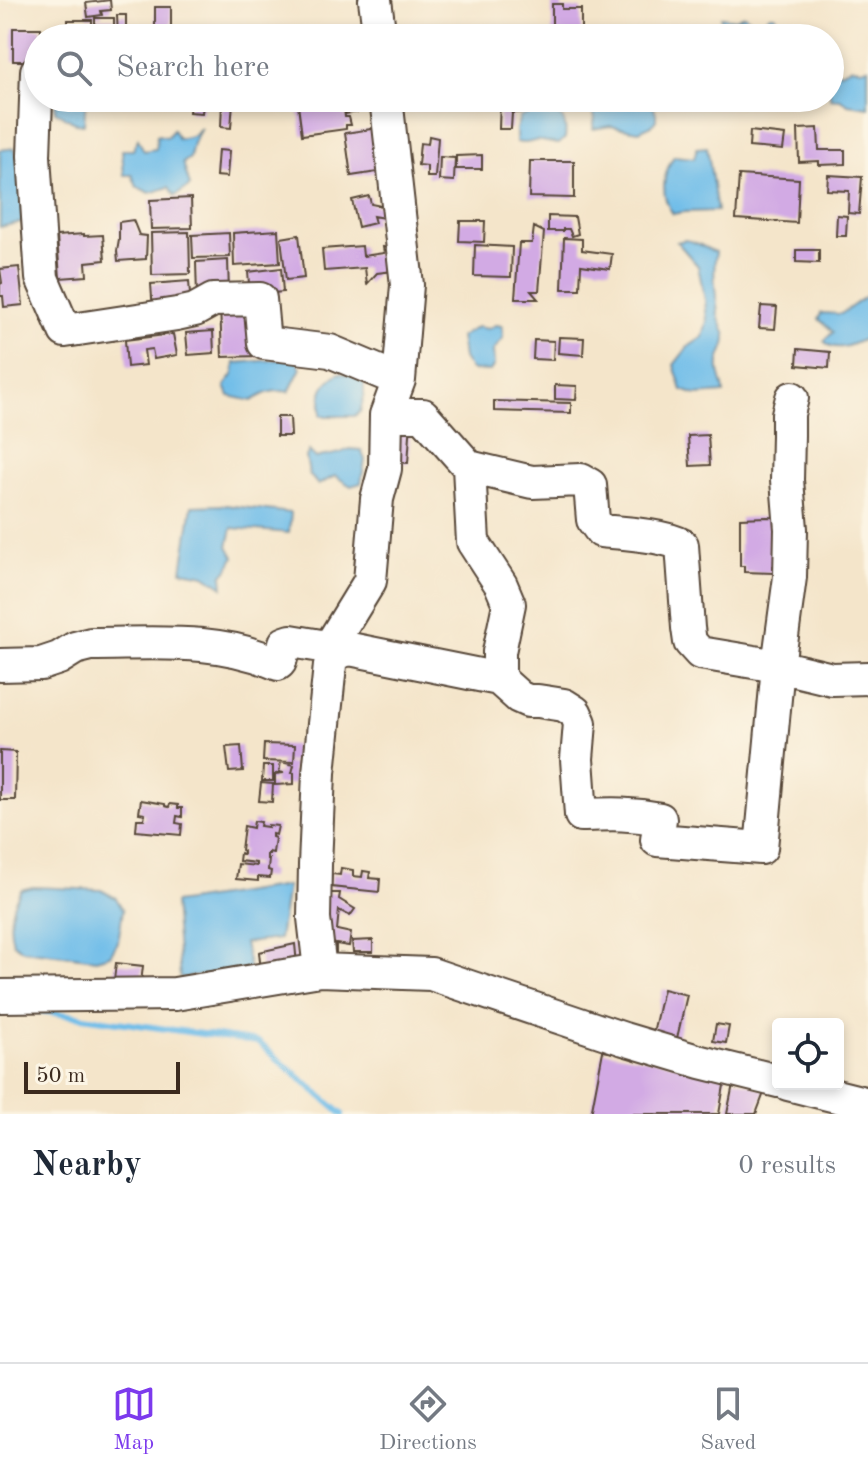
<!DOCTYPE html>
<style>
body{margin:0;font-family:"Old Standard TT",serif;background:#f2f2f3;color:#1f2937}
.controls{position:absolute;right:24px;bottom:24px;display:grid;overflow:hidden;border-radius:8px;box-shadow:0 4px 12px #0003}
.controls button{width:72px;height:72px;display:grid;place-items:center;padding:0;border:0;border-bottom:2px solid #e0e1e3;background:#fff;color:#1f2937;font:40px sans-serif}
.scale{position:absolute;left:24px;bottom:20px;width:156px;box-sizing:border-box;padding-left:8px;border:4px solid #3b2a1e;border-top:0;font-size:22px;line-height:28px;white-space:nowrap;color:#3b2a1e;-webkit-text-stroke:6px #fcf5e5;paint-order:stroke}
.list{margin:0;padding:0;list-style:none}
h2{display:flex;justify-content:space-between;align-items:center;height:104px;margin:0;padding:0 32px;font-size:34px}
h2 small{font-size:26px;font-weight:400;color:#747a83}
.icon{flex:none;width:44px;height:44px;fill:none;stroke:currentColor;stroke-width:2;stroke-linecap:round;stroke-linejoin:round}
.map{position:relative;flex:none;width:868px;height:1114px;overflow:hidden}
.search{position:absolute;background:#fff;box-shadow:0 4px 12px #0003;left:24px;right:24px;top:24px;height:88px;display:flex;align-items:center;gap:20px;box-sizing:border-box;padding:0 28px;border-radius:44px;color:#747a83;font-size:30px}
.sheet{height:248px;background:#fff}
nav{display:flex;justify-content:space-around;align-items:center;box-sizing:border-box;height:112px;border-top:2px solid #e0e1e3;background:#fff;font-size:22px;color:#747a83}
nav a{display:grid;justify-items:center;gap:4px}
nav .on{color:#7c3aed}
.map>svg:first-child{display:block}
</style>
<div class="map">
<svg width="868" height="1114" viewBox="0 0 868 1114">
<rect width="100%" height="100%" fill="#fcf5e5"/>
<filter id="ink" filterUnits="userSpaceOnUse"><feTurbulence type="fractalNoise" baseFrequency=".0125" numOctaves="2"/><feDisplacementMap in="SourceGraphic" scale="16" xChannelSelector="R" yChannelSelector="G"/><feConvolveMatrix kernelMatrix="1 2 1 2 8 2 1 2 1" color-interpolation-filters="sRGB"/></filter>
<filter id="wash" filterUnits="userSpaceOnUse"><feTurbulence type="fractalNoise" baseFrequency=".006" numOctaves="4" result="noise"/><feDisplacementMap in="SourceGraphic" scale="32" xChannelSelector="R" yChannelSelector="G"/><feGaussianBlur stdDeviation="1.8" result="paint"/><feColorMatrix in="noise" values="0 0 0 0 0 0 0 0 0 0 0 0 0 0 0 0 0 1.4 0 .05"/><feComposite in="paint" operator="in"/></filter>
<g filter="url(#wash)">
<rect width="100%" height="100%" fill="#f4e5ca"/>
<path fill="#6fbde9" stroke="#557484" stroke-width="2" d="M 744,15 L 752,20 L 757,27 L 770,15 L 775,15 L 778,25 L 785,31 L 784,38 L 722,38 L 720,32 L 726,26 L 720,25 L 721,17 L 735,19 Z
M 852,67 L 861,69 L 868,67 L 868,107 L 848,104 L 840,99 L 830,98 L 830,73 L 834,68 L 839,72 Z
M 56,98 L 86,98 L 84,124 L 75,123 L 55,111 Z
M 596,98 L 641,98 L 653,106 L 656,113 L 656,120 L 652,125 L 639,131 L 610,126 L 593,129 L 595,118 L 592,109 Z
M 537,111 C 558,112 568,115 565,138 L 559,144 C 551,144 541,139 534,141 C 526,143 526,144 516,142 L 516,129 L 520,117 Z
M 201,128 L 193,143 L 190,158 L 183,163 L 190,186 L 175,196 L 169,187 L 150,193 L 137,187 L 132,175 L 124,175 L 122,150 L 133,150 L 138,139 L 144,151 L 156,149 L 157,135 L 167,137 L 173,130 L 178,139 L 192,136 Z
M 707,147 L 717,211 L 684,212 L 673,214 C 660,196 662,175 674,156 L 694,158 L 697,148 Z
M 15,148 L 30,220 L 0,227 L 0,150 Z
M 684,240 C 698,241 703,248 716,252 C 712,273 716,293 718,315 C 719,323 726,329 726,339 C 726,347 720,354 719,363 C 717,376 724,382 724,393 L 696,395 L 682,390 L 674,365 L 688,347 L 703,337 L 707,321 L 705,300 L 698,266 L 677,242 Z
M 868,295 L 868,337 C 854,344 836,354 824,341 L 833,332 L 819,319 L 821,313 L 841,314 Z
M 495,325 L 502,326 L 503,338 L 493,351 L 494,365 L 490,371 L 471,370 L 463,358 L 460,337 L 477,327 L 488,329 Z
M 286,359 L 296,360 L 301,368 L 289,392 C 274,389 264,393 252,401 L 229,396 L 225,386 L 234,374 L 235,363 Z
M 339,373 L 355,376 L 364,383 L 364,396 L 360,412 L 354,416 L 321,416 C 321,394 319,386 339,373 Z
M 349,449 L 361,450 L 365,460 L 361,483 L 351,486 L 335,476 L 318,485 L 309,474 L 306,457 L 309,451 L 316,458 C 329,454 337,456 349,449 Z
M 225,505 L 291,513 L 289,533 L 232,528 L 228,546 L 234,557 L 228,569 L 222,576 L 223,587 L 205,575 L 182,571 L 192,506 Z
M 287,886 L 279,939 L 244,943 L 250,970 L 180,978 L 174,903 Z
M 33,887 L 101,890 L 116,898 L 123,910 L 118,942 L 110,955 L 96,959 L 23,950 L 13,943 C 8,924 10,906 21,890 Z"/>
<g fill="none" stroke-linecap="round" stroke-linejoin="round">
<path stroke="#6fbde9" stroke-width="6" d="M 34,1010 L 258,1042 L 342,1114"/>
</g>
<g id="blocks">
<path fill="#d2aae4" d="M 110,0 L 111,10 L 101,11 L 102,15 L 88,17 L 86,3 Z
M 552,4 L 562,4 L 562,9 L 581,9 L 581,38 L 552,38 Z
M 155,7 L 171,7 L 171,38 L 155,38 Z
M 117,15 L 126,15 L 126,38 L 118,38 Z
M 95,18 L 114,18 L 114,32 L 95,32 Z
M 68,20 L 92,20 L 92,33 L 68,34 Z
M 13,28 L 41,28 L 41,38 L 38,38 L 38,61 L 13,61 Z
M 191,98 L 204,98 L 202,113 L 189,112 Z
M 297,98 L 372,98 L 373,110 L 346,114 L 343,101 L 345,117 L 349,117 L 351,125 L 346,125 L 346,129 L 302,135 Z
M 528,98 L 561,98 L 560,110 L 528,107 L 528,112 L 512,113 L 511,129 L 499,129 L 500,99 Z
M 222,102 L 233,102 L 231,128 L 221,127 Z
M 378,128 L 384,171 L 351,176 L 345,133 Z
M 818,128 L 819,150 L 845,150 L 845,164 L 819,165 L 819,161 L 799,162 L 798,129 Z
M 750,131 L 785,135 L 783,150 L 749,147 Z
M 429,136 L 438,138 L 435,177 L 427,177 L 427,166 L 418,165 L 420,143 L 428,144 Z
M 218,150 L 229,151 L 227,177 L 216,176 Z
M 482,155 L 482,169 L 456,169 L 456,156 Z
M 440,157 L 455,158 L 454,181 L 439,180 Z
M 530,161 L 574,161 L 574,198 L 529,197 Z
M 739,175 L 799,179 L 797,223 L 736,219 Z
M 828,175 L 862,177 L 859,214 L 848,213 L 849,191 L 827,190 Z
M 369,196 L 371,204 L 386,207 L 384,218 L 373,216 L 375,223 L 358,227 L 352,200 Z
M 191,198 L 192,228 L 151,229 L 150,200 Z
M 837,215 L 847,216 L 846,236 L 836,236 Z
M 548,216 L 575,217 L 578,234 L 572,236 L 569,229 L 563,229 L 563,231 L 548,231 Z
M 133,220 L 139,235 L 147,236 L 146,259 L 118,261 L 117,251 L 119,239 L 119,222 Z
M 460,221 L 485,221 L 484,242 L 459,241 Z
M 534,227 L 544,232 L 539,291 L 531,291 L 538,299 L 515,299 L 519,243 L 532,243 Z
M 278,230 L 280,263 L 234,266 L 233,233 Z
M 189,232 L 190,274 L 152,275 L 151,233 Z
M 229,233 L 230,257 L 193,258 L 192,235 Z
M 84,234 L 84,236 L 103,235 L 105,260 L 86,262 L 87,276 L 60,278 L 57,236 Z
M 299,235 L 304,278 L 286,280 L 281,238 Z
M 564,238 L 582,239 L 582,250 L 612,254 L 610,269 L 581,265 L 580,289 L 562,289 Z
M 475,245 L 512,247 L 511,277 L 474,276 Z
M 362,246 L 363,256 L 384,253 L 383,247 L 393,250 L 393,271 L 377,273 L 367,284 L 365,268 L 324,271 L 322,249 Z
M 796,250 L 819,250 L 819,263 L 796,262 Z
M 228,260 L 229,294 L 197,296 L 196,262 Z
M 19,267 L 23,305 L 4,307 L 3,296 L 0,296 L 0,284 L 2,283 L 0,269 Z
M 281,268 L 283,292 L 250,295 L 248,272 Z
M 189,281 L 191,309 L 153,312 L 151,284 Z
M 256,304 L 259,356 L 222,357 L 220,305 Z
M 761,306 L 777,307 L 775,329 L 759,328 Z
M 213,331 L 214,353 L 188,355 L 186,333 Z
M 173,334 L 177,355 L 154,359 L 152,349 L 144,350 L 146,365 L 127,367 L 125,340 Z
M 559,337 L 584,338 L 583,355 L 558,353 Z
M 534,340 L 554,341 L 553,360 L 533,359 Z
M 798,349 L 830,352 L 829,368 L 797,365 Z
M 555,385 L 577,386 L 576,400 L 555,399 Z
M 494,401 L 571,403 L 571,413 L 494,411 Z
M 277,417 L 290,417 L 291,436 L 277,436 Z
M 395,421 L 411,421 L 408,463 L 393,462 Z
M 708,435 L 710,465 L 690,466 L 688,436 Z
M 767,517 L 784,518 L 784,566 L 773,566 L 773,573 L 744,572 L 744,566 L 740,566 L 740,518 Z
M 264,744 L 295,745 L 294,762 L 263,761 Z
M 241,746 L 243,771 L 229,772 L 226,747 Z
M 0,751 L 16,752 L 15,800 L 0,800 Z
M 281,762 L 294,765 L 292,773 L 294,773 L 294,784 L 275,785 L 275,774 L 284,773 L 279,772 Z
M 263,766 L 273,766 L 273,781 L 262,781 Z
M 261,783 L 273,784 L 272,802 L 259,801 Z
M 141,800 L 165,804 L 165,806 L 169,807 L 170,804 L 178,805 L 178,808 L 182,808 L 182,817 L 177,816 L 176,823 L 182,824 L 181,835 L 136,831 L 137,819 L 144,819 L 145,814 L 139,813 Z
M 254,821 L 261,822 L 260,826 L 268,827 L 268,825 L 278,826 L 276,835 L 272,834 L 272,837 L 275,838 L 273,853 L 269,852 L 269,854 L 267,854 L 267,859 L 269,859 L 268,870 L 271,871 L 270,878 L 258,877 L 258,881 L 236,879 L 238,864 L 256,866 L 256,863 L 239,861 L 240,853 L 243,854 L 243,851 L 241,850 L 244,826 L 253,828 Z
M 341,868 L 353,870 L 353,876 L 362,877 L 363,871 L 370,872 L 369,878 L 380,879 L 379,892 L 331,887 L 332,874 L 340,875 Z
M 327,893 L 340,893 L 339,899 L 355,909 L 350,916 L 339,910 L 337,930 L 351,933 L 349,946 L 336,944 L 336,952 L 323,951 Z
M 373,940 L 373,952 L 353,952 L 352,941 Z
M 295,944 L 297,965 L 261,972 L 259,952 Z
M 116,963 L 143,966 L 141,983 L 114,980 Z
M 663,989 L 687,995 L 677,1038 L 653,1033 Z
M 716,1024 L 729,1026 L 726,1043 L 713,1041 Z
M 603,1051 L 726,1074 L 719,1114 L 591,1114 Z
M 734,1079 L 765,1090 L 756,1114 L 727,1114 Z"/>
</g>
</g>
<g filter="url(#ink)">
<use href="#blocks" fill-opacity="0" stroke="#574638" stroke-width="2"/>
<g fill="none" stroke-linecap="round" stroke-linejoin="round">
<defs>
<path id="minor" d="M 375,0 L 380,38
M 37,71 L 34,156 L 42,278 L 65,331 L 177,314 L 195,310 L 213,300 L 260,299 L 264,343 L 330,351 L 399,380
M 386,415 L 423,415 L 469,467 L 473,542 L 501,585 L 509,604 L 499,652 L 499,679 L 519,697 L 528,701 L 538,701 L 564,705 L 575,712 L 580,723 L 577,759 L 581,815 C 610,814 631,813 660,819 L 657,840 L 761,848 L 778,666 L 790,577 L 791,529 L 787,480 L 788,435 L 788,414 L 792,398
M 469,467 L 532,482 L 581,480 L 590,485 L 593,520 L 601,531 C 622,533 665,535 682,545 L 688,628 L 690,642 L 700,653 L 778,666 L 832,679 L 868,678
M 332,654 L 350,649 L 499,679
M 0,665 L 41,664 L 59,658 L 75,648 L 91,644 C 155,644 218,637 278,664 L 280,662 L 285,643 L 291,641 L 333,648
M 320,970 L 314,918 L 315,865 L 319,773 L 330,665 L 335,638 L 370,581 L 377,499 L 385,469 L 386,415 L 399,380 L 407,285 L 386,98
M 0,996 L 175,994 L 320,970 L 431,974 L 624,1039 L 701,1062 L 778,1081
M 788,1084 L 868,1104"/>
</defs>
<use href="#minor" stroke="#574638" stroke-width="36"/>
<use href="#minor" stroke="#fff" stroke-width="32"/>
</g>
</g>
</svg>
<div class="controls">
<button><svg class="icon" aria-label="locate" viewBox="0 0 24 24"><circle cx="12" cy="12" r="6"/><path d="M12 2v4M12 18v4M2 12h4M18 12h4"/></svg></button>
</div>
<div class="scale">50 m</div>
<div class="search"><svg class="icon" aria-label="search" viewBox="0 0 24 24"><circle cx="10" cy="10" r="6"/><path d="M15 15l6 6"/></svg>Search here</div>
</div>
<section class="sheet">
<h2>Nearby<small>0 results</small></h2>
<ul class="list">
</ul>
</section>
<nav>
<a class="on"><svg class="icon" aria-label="map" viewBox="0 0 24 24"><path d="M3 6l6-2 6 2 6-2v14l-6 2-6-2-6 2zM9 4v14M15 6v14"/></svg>Map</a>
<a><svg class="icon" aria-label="directions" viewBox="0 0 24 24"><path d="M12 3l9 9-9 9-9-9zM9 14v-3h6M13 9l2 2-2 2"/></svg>Directions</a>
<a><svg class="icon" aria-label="saved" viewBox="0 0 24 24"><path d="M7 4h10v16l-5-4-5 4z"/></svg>Saved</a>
</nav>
